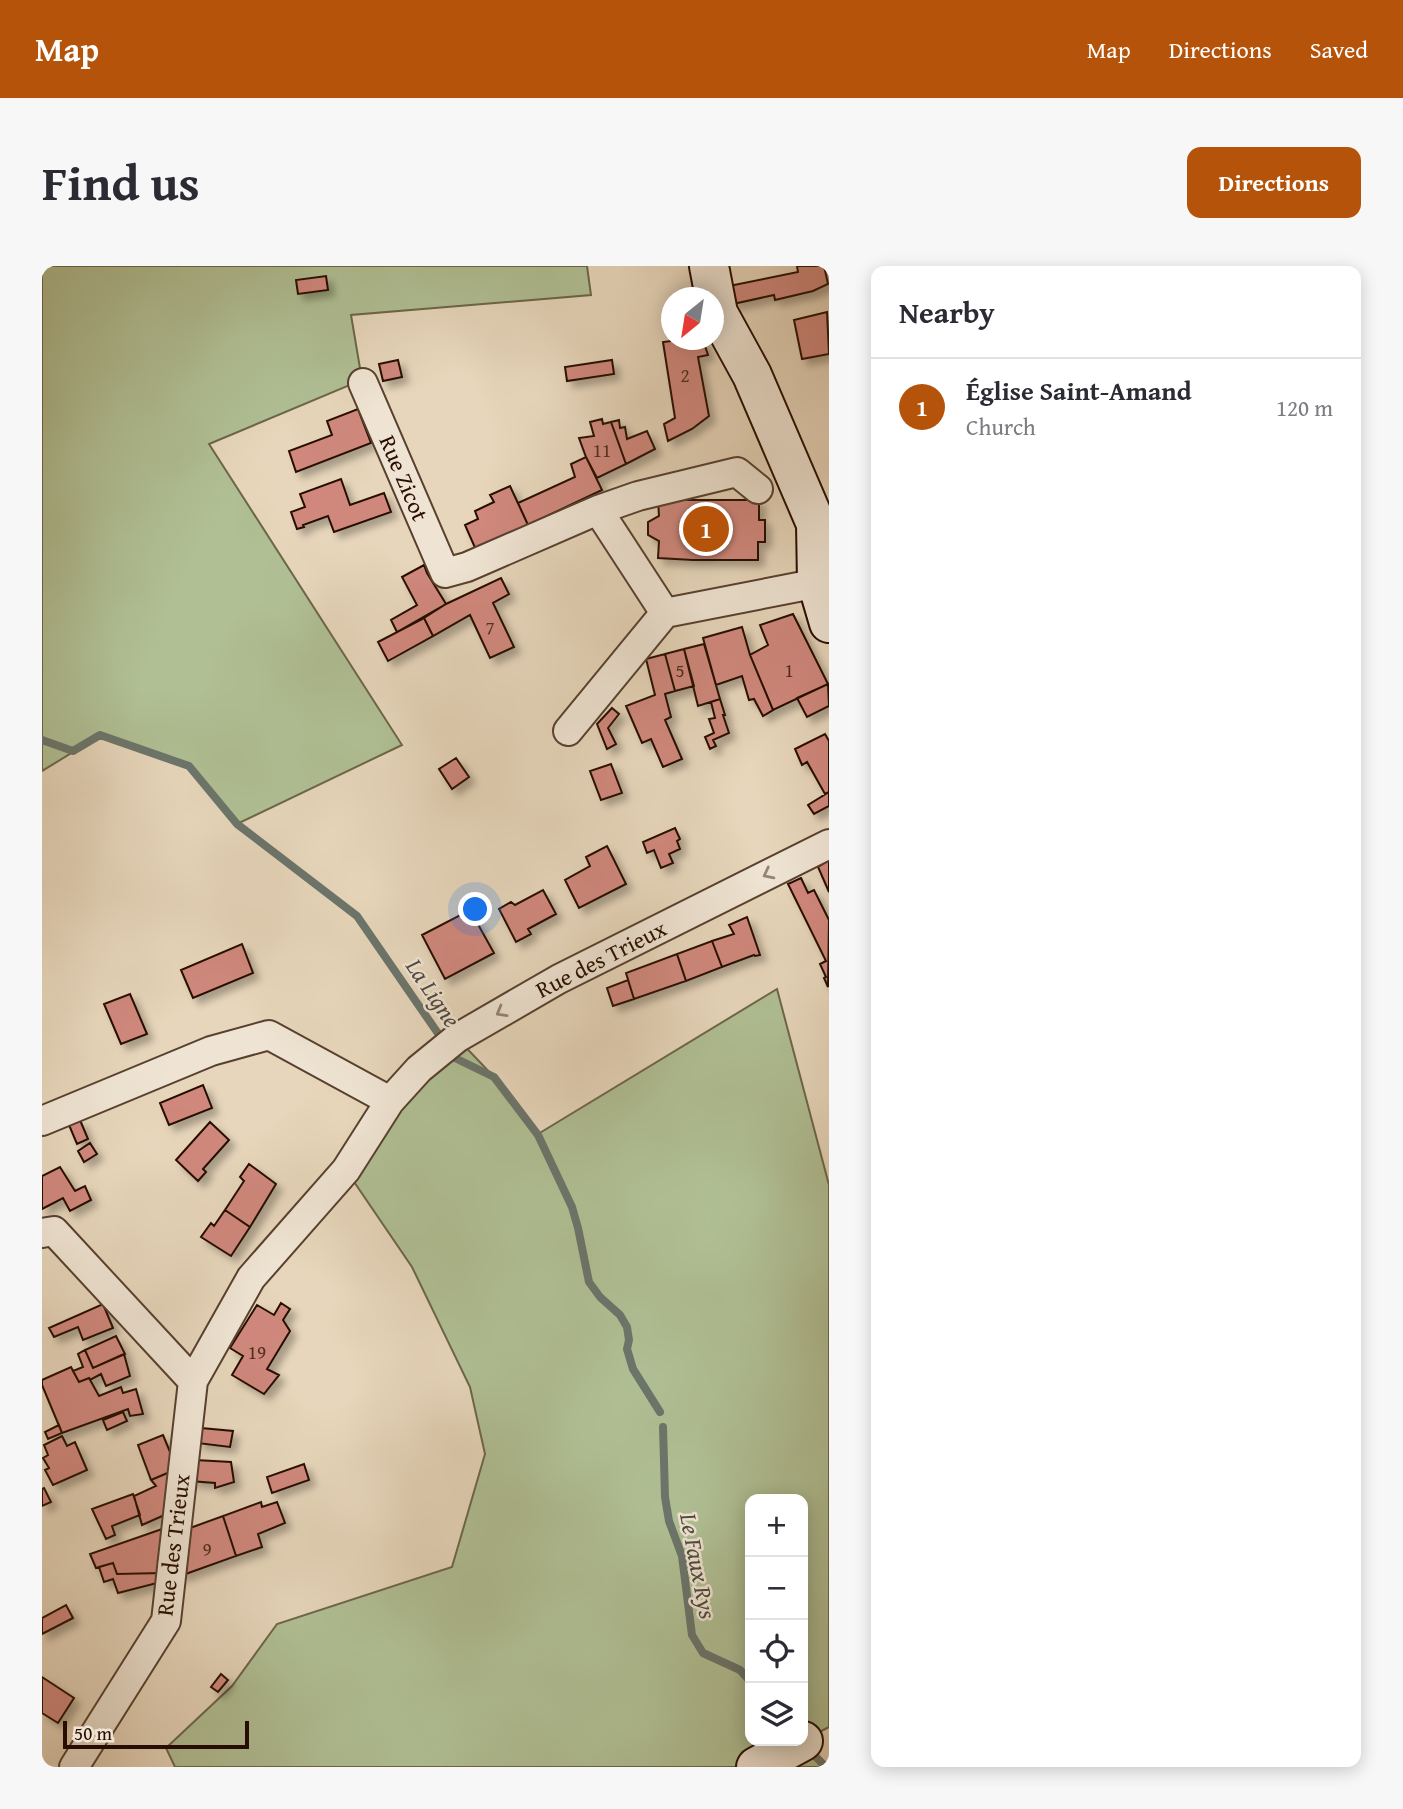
<!DOCTYPE html>
<meta charset="utf-8">
<style>
body{margin:0;font-family:"Gentium Book Plus",serif;background:#f7f7f7;color:#2b2b33}
.controls{position:absolute;right:21px;bottom:21px;display:grid;overflow:hidden;border-radius:14px;box-shadow:0 4px 18px #0003}
.controls button{width:63px;height:63px;display:grid;place-items:center;padding:0;border:0;border-bottom:2px solid #e1e1e2;background:#fff;color:#2b2b33;font:35px sans-serif}
.compass{position:absolute;left:619px;top:21px;width:63px;height:63px;border-radius:50%;background:#fff;box-shadow:0 4px 18px #0003;rotate:210deg}
.scale{position:absolute;left:21px;bottom:18px;width:186px;box-sizing:border-box;padding-left:7px;border:4px solid #280e00;border-top:0;font-size:19px;line-height:24px;white-space:nowrap;color:#280e00;-webkit-text-stroke:5px #efe4d3;paint-order:stroke}
.you{position:absolute;left:434px;top:644px;width:24px;height:24px;margin:-18px;border:5px solid #fff;border-radius:50%;background:#1a73e8;box-shadow:0 0 0 10px #1a73e833}
.badge{display:grid;place-items:center;width:46px;height:46px;border-radius:50%;background:#b45309;color:#fff;font-size:23px;font-weight:700}
.pin{position:absolute;translate:-50% -50%;border:4px solid #fff;box-shadow:0 2px 7px #0006}
.list{margin:0;padding:0;list-style:none}
h2{display:flex;justify-content:space-between;align-items:center;height:91px;margin:0;padding:0 28px;font-size:30px}
h2 small{font-size:23px;font-weight:400;color:#7c7c81}
.list li{display:grid;grid-template-columns:46px 1fr auto;gap:21px;align-items:center;box-sizing:border-box;height:98px;padding:0 28px;border-top:2px solid #e1e1e2}
.list b{display:block;font-size:26px;white-space:nowrap}
.list p{margin:0;font-size:23px;white-space:nowrap;color:#7c7c81}
.list em{font-size:23px;font-style:normal;color:#7c7c81}
.icon{flex:none;width:38px;height:38px;fill:none;stroke:currentColor;stroke-width:2;stroke-linecap:round;stroke-linejoin:round}
.map{position:relative;flex:none;width:787px;height:1501px;overflow:hidden;border-radius:14px}
header{display:flex;align-items:center;gap:42px;box-sizing:border-box;height:98px;padding:0 35px;background:#b45309;color:#fff}
header strong{font-size:33px}
nav{display:flex;gap:38px;margin-inline-start:auto;font-size:24px}
.intro{display:flex;align-items:center;justify-content:space-between;box-sizing:border-box;height:168px;padding:0 42px}
h1{margin:0;font-size:49px}
.button{padding:18px 32px;border-radius:14px;background:#b45309;color:#fff;font-size:24px;font-weight:700}
main{display:flex;gap:42px;padding:0 42px}
aside{flex:1;background:#fff;border-radius:14px;box-shadow:0 4px 18px #0003}
.map>svg:first-child{display:block}
</style>
<header>
<strong>Map</strong>
<nav><a>Map</a><a>Directions</a><a>Saved</a></nav>
</header>
<div class="intro"><h1>Find us</h1><a class="button">Directions</a></div>
<main>
<div class="map">
<svg width="787" height="1501" viewBox="0 0 787 1501">
<defs>
<filter id="shadow"><feDropShadow dx="6" dy="6" stdDeviation="3.5" flood-color="#0004"/></filter>
</defs>
<rect width="100%" height="100%" fill="#e7d6bb"/>
<filter id="stains"><feTurbulence type="fractalNoise" baseFrequency=".00286" numOctaves="4"/><feColorMatrix values="0 0 0 0 .2 0 0 0 0 .09 0 0 0 0 .02 0 0 0 .5 -.17"/></filter>
<radialGradient id="worn" r=".72"><stop offset=".6" stop-color="#630" stop-opacity="0"/><stop offset="1" stop-color="#630" stop-opacity=".3"/></radialGradient>
<path fill="#b0bf94" stroke="#6c664a" stroke-width="2" fill-rule="evenodd" d="M 0,0 L 545,0 L 549,29 L 309,49 L 320,114 L 167,178 L 360,479 L 195,558 L 147,500 L 59,469 L 0,505 Z
M 735,723 L 787,919 L 787,1461 L 766,1472 L 774,1491 L 784,1501 L 133,1501 L 124,1482 L 190,1420 L 235,1358 L 410,1301 L 443,1188 L 428,1121 L 370,1001 L 304,904 L 415,772 L 452,811 L 496,868 ZM 708,1233 L 761,1233 L 761,1475 L 708,1475 Z"/>
<g fill="none" stroke-linecap="round" stroke-linejoin="round">
<path stroke="#6b756b" stroke-width="8" d="M 0,474 L 31,485 L 58,469 L 147,500 L 195,558 L 315,650 L 413,792 L 452,811 L 496,869 L 530,941 L 536,962 L 547,1016 L 558,1031 L 578,1049 L 585,1061 L 587,1074 L 585,1083 L 591,1103 L 618,1146
M 621,1161 L 623,1231 L 627,1255 L 640,1290 L 650,1369 L 661,1387 L 698,1404 L 708,1415
M 774,1491 L 784,1501"/>
</g>
<path fill="#d0887d" stroke="#280e00" stroke-width="2" filter="url(#shadow)" d="M 755,0 L 782,0 L 786,18 L 771,25 L 733,34 L 732,29 L 691,38 L 687,20 L 756,6 Z
M 284,10 L 286,24 L 256,28 L 254,14 Z
M 785,46 L 787,88 L 760,93 L 752,54 Z
M 637,74 L 661,74 L 666,89 L 656,91 L 667,150 L 650,163 L 626,175 L 622,158 L 633,152 L 621,76 Z
M 356,94 L 360,111 L 341,115 L 337,98 Z
M 570,94 L 572,108 L 525,115 L 523,101 Z
M 316,143 L 329,177 L 254,206 L 247,185 L 290,169 L 285,155 Z
M 560,153 L 561,158 L 569,156 L 584,198 L 555,212 L 544,191 L 537,172 L 552,170 L 548,156 Z
M 577,154 L 578,162 L 583,161 L 585,173 L 605,165 L 613,183 L 584,198 L 569,156 Z
M 544,191 L 560,224 L 486,259 L 476,237 L 533,211 L 529,198 Z
M 299,213 L 308,239 L 342,227 L 349,246 L 292,266 L 286,250 L 261,259 L 262,261 L 255,263 L 249,246 L 263,241 L 258,228 Z
M 468,220 L 486,259 L 434,284 L 423,259 L 436,253 L 433,245 L 452,236 L 448,229 Z
M 616,234 L 717,234 L 717,254 L 723,254 L 723,276 L 716,276 L 716,294 L 651,294 L 616,292 L 617,275 L 606,269 L 606,256 L 617,250 Z
M 382,299 L 385,307 L 404,338 L 355,366 L 349,354 L 375,339 L 360,311 Z
M 459,312 L 467,328 L 451,337 L 472,381 L 448,392 L 428,349 L 391,370 L 382,352 L 404,338 Z
M 751,348 L 786,418 L 731,444 L 708,389 L 726,379 L 718,359 Z
M 382,352 L 391,370 L 346,395 L 336,376 Z
M 700,361 L 708,389 L 731,444 L 721,450 L 712,433 L 707,434 L 700,410 L 674,419 L 661,372 Z
M 662,378 L 678,433 L 656,440 L 642,383 Z
M 642,383 L 652,420 L 633,425 L 623,388 Z
M 623,388 L 633,425 L 623,428 L 629,451 L 623,454 L 640,493 L 621,501 L 609,473 L 600,477 L 584,440 L 613,429 L 604,393 Z
M 786,418 L 787,440 L 765,451 L 755,432 Z
M 678,433 L 683,449 L 681,449 L 687,467 L 671,474 L 674,480 L 668,483 L 663,471 L 672,467 L 667,453 L 673,452 L 669,436 Z
M 570,442 L 577,448 L 566,462 L 574,478 L 565,483 L 555,458 Z
M 783,468 L 787,475 L 787,526 L 783,528 L 765,496 L 760,499 L 753,483 Z
M 414,492 L 427,511 L 410,523 L 397,503 Z
M 569,498 L 580,527 L 559,534 L 548,505 Z
M 787,526 L 787,540 L 772,548 L 766,539 Z
M 633,562 L 638,573 L 635,575 L 638,583 L 627,588 L 631,597 L 619,602 L 612,584 L 605,587 L 601,576 Z
M 565,580 L 584,618 L 537,642 L 523,614 L 548,600 L 544,591 Z
M 787,594 L 787,626 L 776,601 Z
M 759,612 L 766,627 L 772,624 L 787,654 L 786,721 L 782,712 L 784,711 L 778,698 L 784,695 L 746,618 Z
M 501,624 L 514,648 L 486,663 L 489,668 L 474,676 L 457,643 L 469,636 L 473,639 Z
M 428,644 L 452,687 L 403,713 L 380,669 Z
M 705,651 L 718,689 L 713,690 L 712,689 L 680,701 L 670,675 L 692,668 L 687,659 Z
M 670,675 L 680,701 L 644,715 L 635,688 Z
M 200,678 L 211,707 L 151,732 L 139,704 Z
M 635,688 L 644,715 L 592,733 L 584,707 Z
M 586,714 L 592,733 L 571,740 L 565,722 Z
M 88,728 L 105,768 L 79,778 L 62,738 Z
M 161,819 L 170,842 L 127,859 L 118,837 Z
M 38,854 L 46,873 L 35,878 L 27,859 Z
M 168,856 L 187,874 L 161,903 L 164,906 L 156,915 L 134,894 Z
M 48,877 L 55,888 L 42,896 L 36,885 Z
M 207,898 L 234,918 L 208,961 L 183,944 L 202,915 L 198,911 Z
M 18,901 L 33,925 L 43,920 L 49,934 L 28,945 L 21,932 L 0,943 L 0,910 Z
M 183,944 L 208,961 L 189,990 L 159,971 L 169,957 L 172,960 Z
M 239,1037 L 248,1043 L 241,1054 L 248,1065 L 225,1103 L 237,1109 L 222,1128 L 190,1109 L 201,1090 L 188,1082 L 215,1039 L 232,1049 Z
M 61,1038 L 71,1062 L 41,1074 L 36,1061 L 12,1071 L 7,1062 Z
M 74,1070 L 83,1088 L 51,1102 L 43,1084 Z
M 43,1084 L 51,1102 L 82,1088 L 88,1110 L 64,1120 L 59,1108 L 48,1114 L 47,1112 L 37,1116 L 31,1105 L 41,1101 L 36,1088 Z
M 29,1101 L 37,1116 L 47,1112 L 57,1130 L 79,1121 L 81,1127 L 94,1123 L 101,1148 L 88,1150 L 86,1143 L 20,1167 L 0,1119 L 0,1114 Z
M 81,1146 L 85,1155 L 65,1164 L 61,1154 Z
M 17,1159 L 20,1167 L 6,1173 L 3,1166 Z
M 159,1162 L 191,1165 L 188,1181 L 155,1177 Z
M 121,1169 L 135,1203 L 109,1214 L 96,1179 Z
M 20,1170 L 25,1180 L 33,1176 L 45,1204 L 11,1219 L 3,1204 L 7,1202 L 1,1192 L 6,1189 L 2,1179 Z
M 153,1194 L 189,1196 L 192,1216 L 173,1222 L 173,1217 L 148,1215 Z
M 262,1198 L 267,1214 L 230,1227 L 225,1211 Z
M 135,1203 L 127,1247 L 100,1259 L 92,1230 L 114,1220 L 109,1214 Z
M 2,1222 L 9,1236 L 0,1240 L 0,1223 Z
M 91,1228 L 98,1249 L 70,1260 L 73,1269 L 64,1273 L 50,1243 Z
M 219,1236 L 220,1241 L 235,1236 L 243,1257 L 216,1268 L 220,1281 L 194,1290 L 181,1250 Z
M 181,1250 L 194,1290 L 138,1310 L 137,1266 Z
M 123,1262 L 120,1307 L 75,1308 L 71,1297 L 54,1302 L 48,1288 Z
M 71,1297 L 75,1308 L 120,1307 L 119,1316 L 76,1327 L 71,1313 L 62,1316 L 57,1301 Z
M 24,1339 L 31,1352 L 0,1368 L 0,1352 Z
M 179,1408 L 186,1414 L 176,1426 L 169,1421 Z
M 0,1411 L 32,1432 L 16,1457 L 0,1447 Z"/>
<g fill="none" stroke-linecap="round" stroke-linejoin="round">
<defs>
<path id="street" d="M 321,117 L 403,307 L 425,301 L 556,244
M 716,223 L 695,206 L 596,230 L 556,244 L 623,347 L 787,315
M 526,465 L 623,347
M 0,855 L 169,785 L 227,769 L 348,835
M 0,967 L 12,965 L 151,1115
M 32,1501 L 124,1355 L 151,1115 L 209,1012 L 304,904 L 348,835 L 377,803 L 415,772 L 517,713 L 787,578"/>
<path id="secondary" d="M 667,0 L 676,47 L 710,109 L 774,258 L 775,316 L 787,357
M 714,1501 L 761,1475"/>
</defs>
<use href="#street" stroke="#58402f" stroke-width="32"/>
<use href="#secondary" stroke="#280e00" stroke-width="42"/>
<use href="#street" stroke="#efe4d3" stroke-width="28"/>
<use href="#secondary" stroke="#efe4d3" stroke-width="38"/>
</g>
<defs><path id="oneway-chevron" d="M-2-3.5L2.5 0L-2 3.5" fill="none" stroke-width="1.6" stroke-linecap="round" stroke-linejoin="round" transform="scale(1.75)"/></defs>
<g stroke="#958474">
<use href="#oneway-chevron" transform="translate(726 608) rotate(153)"/>
<use href="#oneway-chevron" transform="translate(459 746) rotate(150)"/>
</g>
<g text-anchor="middle" stroke-width="5" stroke-linejoin="round" paint-order="stroke">
<g font-size="19" fill="#522c1f">
<text x="643" y="116">2</text>
<text x="560" y="191">11</text>
<text x="448" y="368">7</text>
<text x="638" y="411">5</text>
<text x="747" y="411">1</text>
<text x="215" y="1093">19</text>
<text x="165" y="1290">9</text>
</g>
<g font-size="23" fill="#280e00" stroke="#efe4d3">
<text transform="translate(362 212) rotate(67)" y="8">Rue Zicot</text>
<text transform="translate(559 693) rotate(-27)" y="8">Rue des Trieux</text>
<text transform="translate(131 1279) rotate(-83)" y="8">Rue des Trieux</text>
</g>
<g font-size="24" font-style="italic" fill="#4f4a3f" stroke="#efe4d3">
<text transform="translate(391 727) rotate(56)" y="8">La Ligne</text>
<text transform="translate(656 1300) rotate(79)" y="8">Le Faux Rys</text>
</g>
</g>
<rect width="100%" height="100%" filter="url(#stains)"/>
<rect width="100%" height="100%" fill="url(#worn)"/>
</svg>
<div class="controls">
<button>+</button>
<button>−</button>
<button><svg class="icon" aria-label="locate" viewBox="0 0 24 24"><circle cx="12" cy="12" r="6"/><path d="M12 2v4M12 18v4M2 12h4M18 12h4"/></svg></button>
<button><svg class="icon" aria-label="layers" viewBox="0 0 24 24"><path d="M12 4l9 5-9 5-9-5zM3 14l9 5 9-5"/></svg></button>
</div>
<svg class="compass" viewBox="-18 -18 36 36"><path d="M0-13l5 13h-10z" fill="#e53935"/><path d="M0 13l5-13h-10z" fill="#7c7c81"/></svg>
<div class="scale">50 m</div>
<div class="you"></div>
<div class="pin badge" style="left:664px;top:263px">1</div>
</div>
<aside>
<h2>Nearby<small></small></h2>
<ul class="list">
<li><span class="badge">1</span><div><b>Église Saint-Amand</b><p>Church</p></div><em>120 m</em></li>
</ul>
</aside>
</main>
